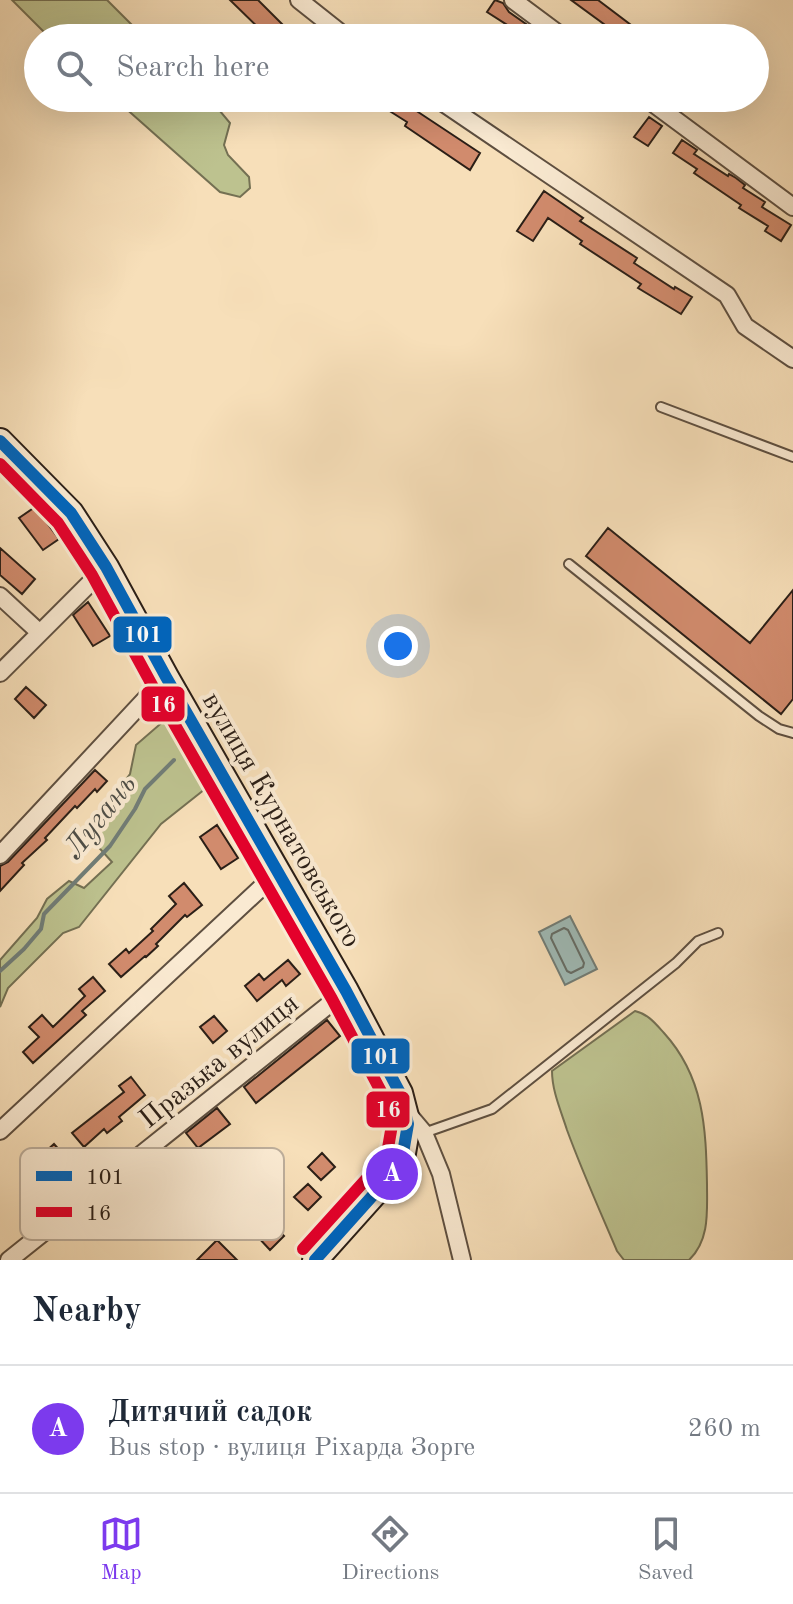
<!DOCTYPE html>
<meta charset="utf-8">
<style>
body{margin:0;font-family:"Old Standard TT",serif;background:#f2f2f3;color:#1f2937}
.you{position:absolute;left:398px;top:646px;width:28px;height:28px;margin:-20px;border:6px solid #fff;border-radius:50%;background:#1a73e8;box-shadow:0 0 0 12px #1a73e833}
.badge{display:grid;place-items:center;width:52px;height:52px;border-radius:50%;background:#7c3aed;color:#fff;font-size:26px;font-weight:700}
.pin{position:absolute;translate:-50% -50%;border:4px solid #fff;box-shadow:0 2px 8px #0006}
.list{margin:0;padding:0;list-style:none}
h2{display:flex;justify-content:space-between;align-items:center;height:104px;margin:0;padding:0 32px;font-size:34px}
h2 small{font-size:26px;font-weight:400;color:#747a83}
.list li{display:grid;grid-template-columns:52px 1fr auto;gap:24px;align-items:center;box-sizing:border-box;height:128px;padding:0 32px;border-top:2px solid #e0e1e3}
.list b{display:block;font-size:30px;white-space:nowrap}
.list p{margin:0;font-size:26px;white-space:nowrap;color:#747a83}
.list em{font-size:26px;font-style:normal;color:#747a83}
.icon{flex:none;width:44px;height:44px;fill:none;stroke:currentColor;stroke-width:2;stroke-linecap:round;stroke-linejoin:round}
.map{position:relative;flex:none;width:793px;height:1260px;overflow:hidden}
.search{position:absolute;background:#fff;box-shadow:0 8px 32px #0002;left:24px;right:24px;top:24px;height:88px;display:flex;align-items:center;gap:20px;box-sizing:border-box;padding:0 28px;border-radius:44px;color:#747a83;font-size:30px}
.sheet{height:232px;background:#fff}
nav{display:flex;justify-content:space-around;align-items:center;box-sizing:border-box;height:112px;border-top:2px solid #e0e1e3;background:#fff;font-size:22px;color:#747a83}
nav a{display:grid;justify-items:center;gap:4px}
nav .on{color:#7c3aed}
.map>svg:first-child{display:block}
</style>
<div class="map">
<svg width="793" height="1260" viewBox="0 0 793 1260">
<rect width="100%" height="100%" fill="#f7dfb9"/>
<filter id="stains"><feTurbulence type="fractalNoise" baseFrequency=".0025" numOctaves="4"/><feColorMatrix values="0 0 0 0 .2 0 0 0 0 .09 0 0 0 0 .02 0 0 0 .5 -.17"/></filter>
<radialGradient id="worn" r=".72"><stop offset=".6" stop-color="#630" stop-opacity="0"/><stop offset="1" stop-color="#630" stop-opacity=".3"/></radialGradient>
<path fill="#bdc28f" stroke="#747053" stroke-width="2" d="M 12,0 L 107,0 L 145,38 L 50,38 Z
M 114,98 L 202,98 L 215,105 L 230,123 L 224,145 L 228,155 L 249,177 L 250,188 L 240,197 L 220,192 Z
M 166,719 L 205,789 L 161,824 L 79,927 L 63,933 L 8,988 L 0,1007 L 0,960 L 37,918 L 47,899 L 69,881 L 84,888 L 112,862 L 92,840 L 102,824 L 109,801 L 130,774 L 136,745 Z
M 635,1011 C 648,1014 655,1023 664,1033 C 704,1077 706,1128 707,1184 C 707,1211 710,1240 689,1260 L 624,1260 L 617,1251 C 600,1211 582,1171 567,1130 C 561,1111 552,1091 552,1071 Z"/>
<path fill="#9fbbb7" stroke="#717d77" stroke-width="2" d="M 570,916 L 597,969 L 565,985 L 539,932 Z"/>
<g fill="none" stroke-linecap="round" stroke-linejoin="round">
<path stroke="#656d67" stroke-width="2" d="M 564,928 L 568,930 L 584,963 L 583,967 L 571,973 L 567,971 L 551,938 L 552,934 Z"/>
<path stroke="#717d77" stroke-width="4" d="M 0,971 L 24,949 L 41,929 L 44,914 L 110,846 L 135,809 L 145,789 L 174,760"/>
</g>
<path fill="#d18b6d" stroke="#2b1f17" stroke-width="2" d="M 230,0 L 258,0 L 289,31 L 282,38 L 269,38 Z
M 495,0 L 503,3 L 509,12 L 536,31 L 531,38 L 519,38 L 512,34 L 515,30 L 487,12 Z
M 571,0 L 598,0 L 635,28 L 628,38 L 623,38 Z
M 369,98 L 405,98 L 403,102 L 480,153 L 470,170 L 405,126 L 407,122 Z
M 649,117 L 662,126 L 648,146 L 634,137 Z
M 682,140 L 697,150 L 694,154 L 728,176 L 729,174 L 736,178 L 745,185 L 743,188 L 765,202 L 762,207 L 791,225 L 781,241 L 765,231 L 768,226 L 739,208 L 741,205 L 694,173 L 697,169 L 673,153 Z
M 544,191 L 583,218 L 580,221 L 637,258 L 634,263 L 674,289 L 675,287 L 692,297 L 681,314 L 638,288 L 641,284 L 580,244 L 582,241 L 548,218 L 533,241 L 517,231 Z
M 35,507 L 59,539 L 43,550 L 19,518 Z
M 608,528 L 750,643 L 793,590 L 793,699 L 781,714 L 586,556 Z
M 0,548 L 35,579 L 22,594 L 0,575 Z
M 88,602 L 110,636 L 93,646 L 73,615 Z
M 26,687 L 46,705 L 34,718 L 15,699 Z
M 95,770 L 107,781 L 97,792 L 95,789 L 77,808 L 75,806 L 45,838 L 47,840 L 22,863 L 24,865 L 0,891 L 0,866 L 8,862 Z
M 217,825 L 238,858 L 221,869 L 200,837 Z
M 184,883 L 202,905 L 187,917 L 185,915 L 156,944 L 158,946 L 146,957 L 145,956 L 121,977 L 109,964 L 126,949 L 129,953 L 153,931 L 151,929 L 176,904 L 169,896 Z
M 288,960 L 300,974 L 286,986 L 282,980 L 257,1001 L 245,986 L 259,974 L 264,980 Z
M 93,977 L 105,991 L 82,1011 L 86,1015 L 33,1063 L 23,1052 L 39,1037 L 29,1027 L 42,1015 L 53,1027 L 85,996 L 79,989 Z
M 214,1016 L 227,1031 L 213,1043 L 200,1027 Z
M 327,1020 L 340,1036 L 256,1103 L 244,1087 Z
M 131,1077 L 145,1095 L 119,1117 L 122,1121 L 107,1133 L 104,1129 L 84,1147 L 72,1133 L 124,1092 L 119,1086 Z
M 217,1108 L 230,1124 L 198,1148 L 186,1133 Z
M 54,1144 L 69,1161 L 49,1178 L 34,1162 Z
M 322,1153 L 335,1167 L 321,1180 L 308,1167 Z
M 308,1184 L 321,1197 L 308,1210 L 294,1197 Z
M 271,1223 L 284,1236 L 270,1250 L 257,1236 Z
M 217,1240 L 237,1260 L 197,1260 Z"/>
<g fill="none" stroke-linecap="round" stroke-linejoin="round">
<defs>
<path id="lane" d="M 661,407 L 793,457
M 569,564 L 759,716 L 779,729 L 793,733
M 421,1134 L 492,1109 L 676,963 L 698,941 L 718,933"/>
<path id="street" d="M 299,0 L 347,38
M 513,0 L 564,38
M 436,98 L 727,295 L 745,326 L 793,359
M 646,98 L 793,207
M 0,596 L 40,633
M 0,673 L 106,567
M 0,855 L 166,677
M 408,1114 L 424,1133 L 441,1174 L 462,1260
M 0,1131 L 279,871
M 9,1260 L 346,991"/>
<path id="secondary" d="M 0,441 L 71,513 L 106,567 L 166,677 L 346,991 L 400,1093 L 408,1124 L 403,1153 L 392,1174 L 315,1260"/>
</defs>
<use href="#lane" stroke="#5e4f40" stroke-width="12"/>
<use href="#street" stroke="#5e4f40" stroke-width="20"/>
<use href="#secondary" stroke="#2b1f17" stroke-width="28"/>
<use href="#lane" stroke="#faead2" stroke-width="8"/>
<use href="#street" stroke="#faead2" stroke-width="16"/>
<use href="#secondary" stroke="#faead2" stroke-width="24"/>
<defs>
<path id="bus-1" d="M 0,441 L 71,513 L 106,567 L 166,677 L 346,991 L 400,1093 L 408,1124 L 403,1153 L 392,1174 L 315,1260"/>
<path id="bus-2" d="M 0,464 L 58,523 L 92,575 L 152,685 L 332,999 L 385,1099 L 392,1125 L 388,1148 L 379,1165 L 303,1249"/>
</defs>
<use href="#bus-1" stroke="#faead2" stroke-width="18"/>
<use href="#bus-2" stroke="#faead2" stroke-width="18"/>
<use href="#bus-1" stroke="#0065bd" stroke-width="12"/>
<use href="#bus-2" stroke="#e4002b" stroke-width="12"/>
</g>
<g text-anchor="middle" stroke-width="8" stroke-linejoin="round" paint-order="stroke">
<g font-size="28" fill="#2b1f17" stroke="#faead2">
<text transform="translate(283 819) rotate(60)" y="10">вулиця Курнатовського</text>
<text transform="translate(218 1060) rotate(-39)" y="10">Празька вулиця</text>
</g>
<g font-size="30" font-style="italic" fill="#4e4e47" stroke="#faead2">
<text transform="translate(99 816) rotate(-52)" y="10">Лугань</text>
</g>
</g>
<rect x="20" y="1148" width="264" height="92" rx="12" fill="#faead2" stroke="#bcad9a" stroke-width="2"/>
<rect x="36" y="1171" width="36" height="10" fill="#0065bd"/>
<rect x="36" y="1207" width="36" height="10" fill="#e4002b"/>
<g font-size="22" fill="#2b1f17">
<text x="86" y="1184">101</text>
<text x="86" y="1220">16</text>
</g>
<g stroke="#faead2" stroke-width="3">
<rect x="112" y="615" width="61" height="39" rx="8" fill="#0065bd"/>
<rect x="140" y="685" width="46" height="38" rx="8" fill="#e4002b"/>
<rect x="350" y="1037" width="61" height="38" rx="8" fill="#0065bd"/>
<rect x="365" y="1090" width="46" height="39" rx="8" fill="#e4002b"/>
</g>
<g font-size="22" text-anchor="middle" font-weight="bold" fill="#fff">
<text x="143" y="642">101</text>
<text x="163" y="712">16</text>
<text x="381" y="1064">101</text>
<text x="388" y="1117">16</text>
</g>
<rect width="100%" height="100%" filter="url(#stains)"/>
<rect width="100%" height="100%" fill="url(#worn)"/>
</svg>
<div class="you"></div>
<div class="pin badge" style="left:392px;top:1174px">A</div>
<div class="search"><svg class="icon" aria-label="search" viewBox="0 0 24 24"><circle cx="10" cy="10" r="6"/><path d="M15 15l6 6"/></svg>Search here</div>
</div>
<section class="sheet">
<h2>Nearby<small></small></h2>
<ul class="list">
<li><span class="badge">A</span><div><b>Дитячий садок</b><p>Bus stop · вулиця Ріхарда Зорге</p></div><em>260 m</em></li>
</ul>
</section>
<nav>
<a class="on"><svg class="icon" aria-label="map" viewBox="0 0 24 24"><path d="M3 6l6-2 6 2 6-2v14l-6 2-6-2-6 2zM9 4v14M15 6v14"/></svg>Map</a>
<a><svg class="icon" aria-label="directions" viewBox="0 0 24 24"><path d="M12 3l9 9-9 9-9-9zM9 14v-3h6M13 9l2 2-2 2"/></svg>Directions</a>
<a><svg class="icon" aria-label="saved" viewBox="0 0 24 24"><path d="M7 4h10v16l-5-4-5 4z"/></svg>Saved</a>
</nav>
